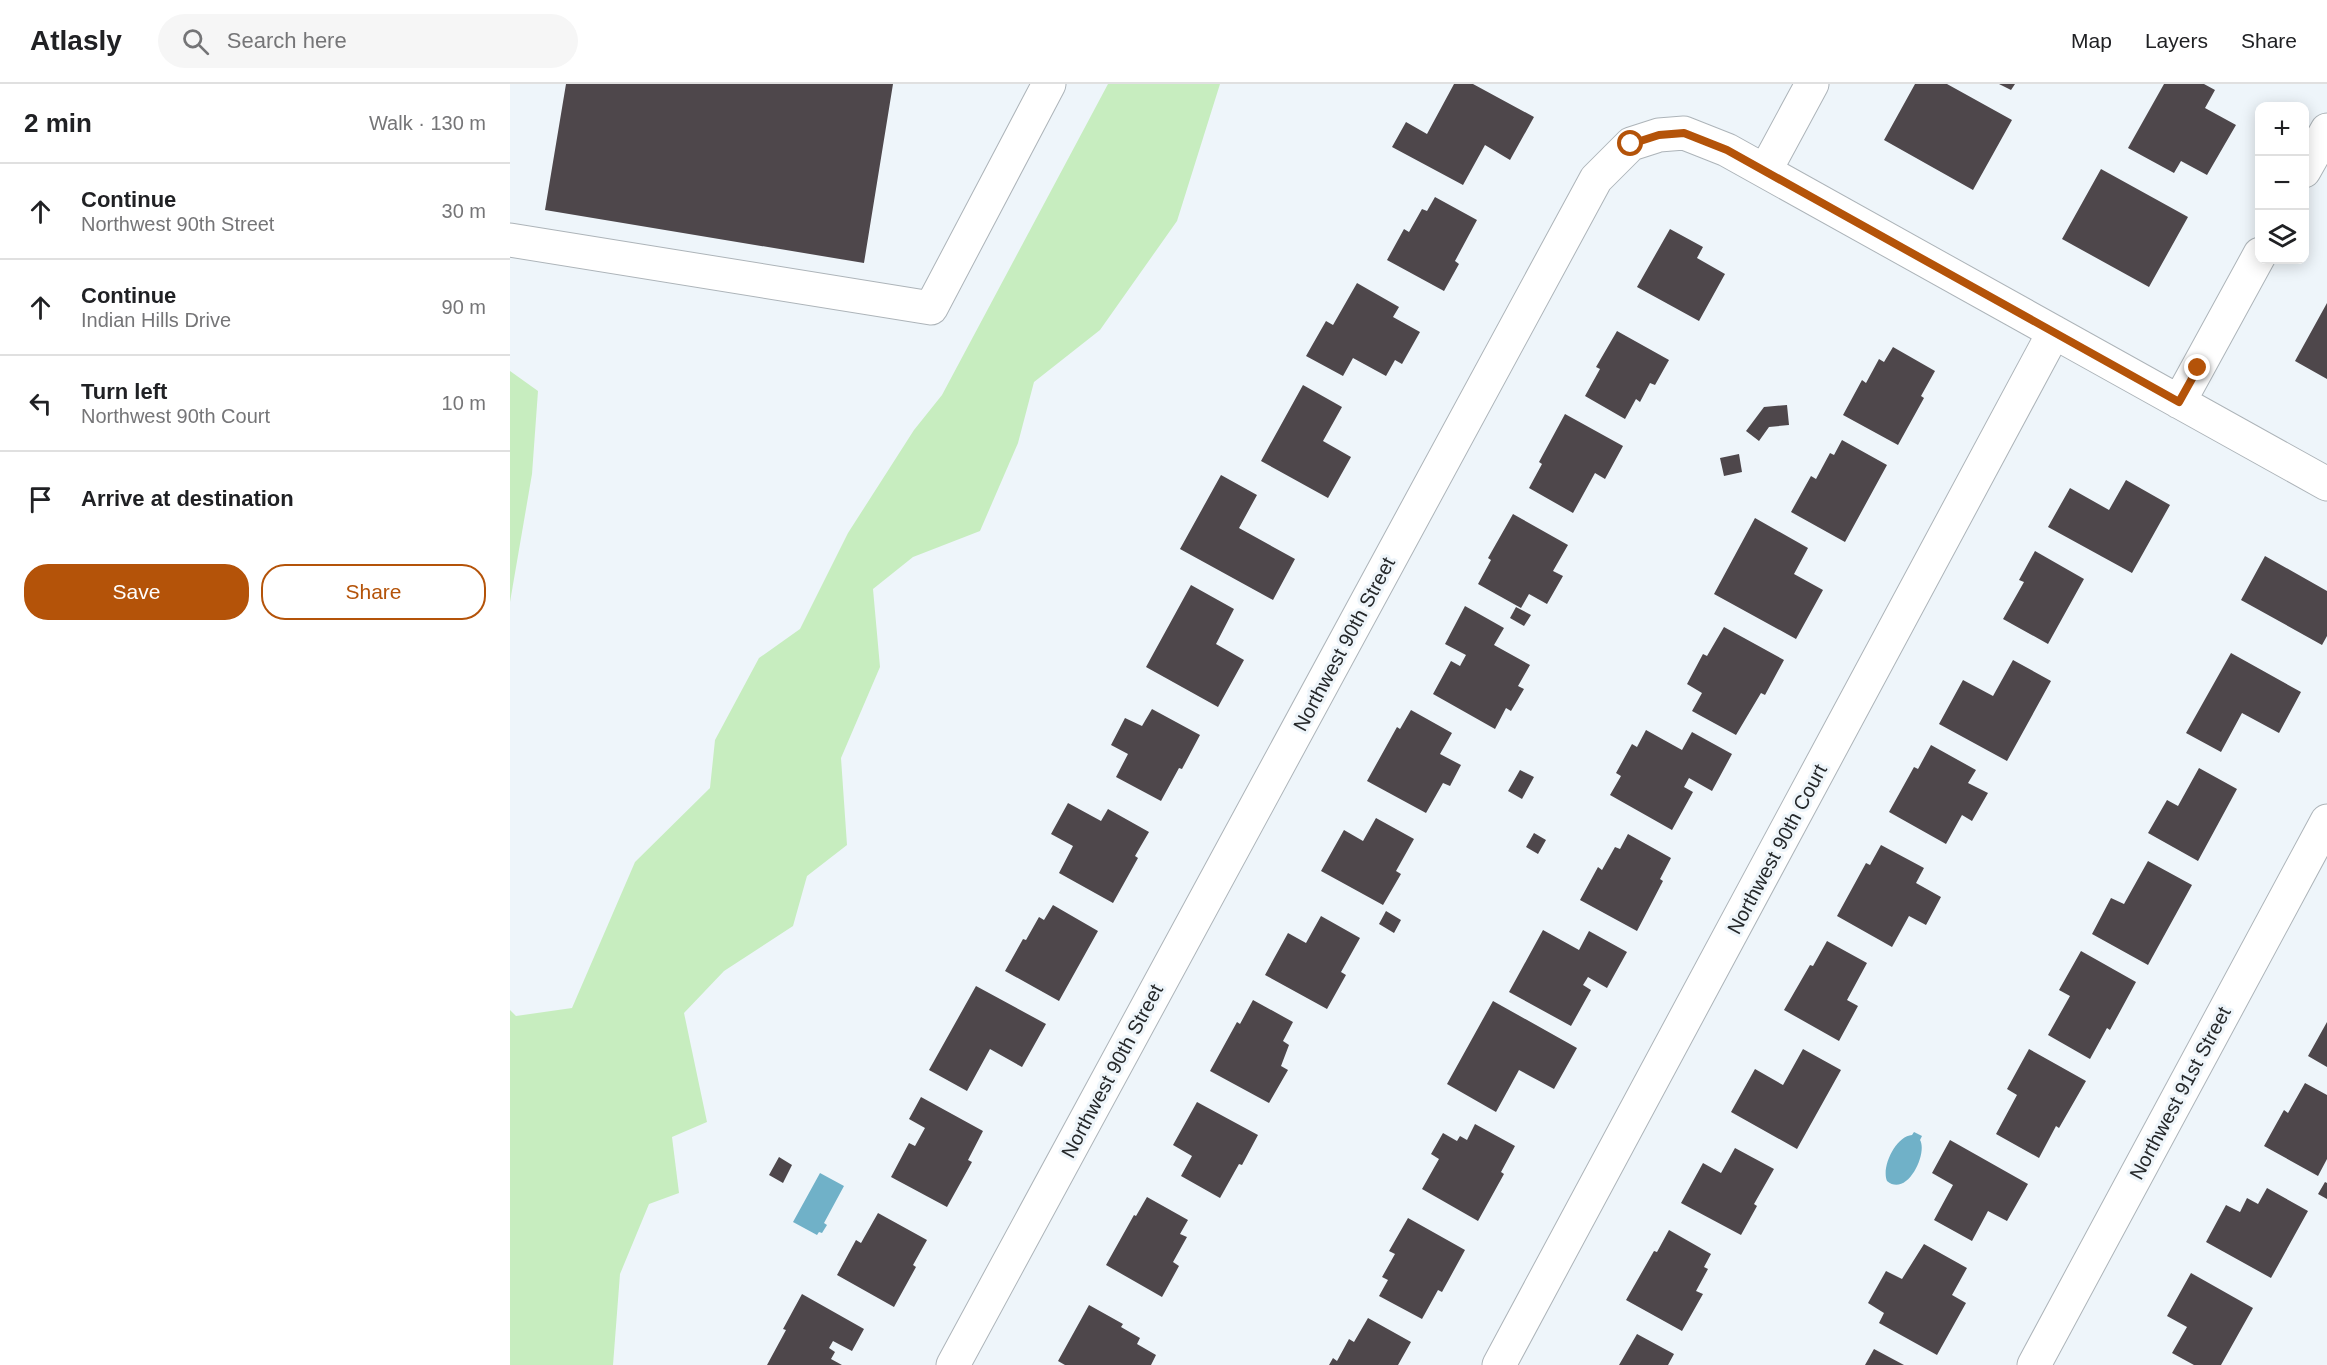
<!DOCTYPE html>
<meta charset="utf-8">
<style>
body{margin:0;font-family:Helvetica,sans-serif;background:#f6f6f6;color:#202124}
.controls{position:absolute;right:18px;top:18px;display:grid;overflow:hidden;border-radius:12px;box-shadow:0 3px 15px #0003}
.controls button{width:54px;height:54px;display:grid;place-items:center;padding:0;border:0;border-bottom:2px solid #e0e0e0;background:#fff;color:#202124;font:30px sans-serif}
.stop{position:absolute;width:18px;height:18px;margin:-14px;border:4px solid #b45309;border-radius:50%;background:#fff}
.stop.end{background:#b45309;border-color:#fff;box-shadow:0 2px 6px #0008}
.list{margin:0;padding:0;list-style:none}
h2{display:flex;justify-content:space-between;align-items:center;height:78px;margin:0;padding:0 24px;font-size:26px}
h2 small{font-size:20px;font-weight:400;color:#757577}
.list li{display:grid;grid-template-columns:39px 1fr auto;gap:18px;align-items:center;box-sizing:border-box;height:96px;padding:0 24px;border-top:2px solid #e0e0e0}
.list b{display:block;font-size:22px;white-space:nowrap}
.list p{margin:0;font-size:20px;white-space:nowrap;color:#757577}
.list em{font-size:20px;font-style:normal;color:#757577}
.actions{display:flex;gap:12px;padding:18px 24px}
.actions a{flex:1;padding:14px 0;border:2px solid #b45309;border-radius:24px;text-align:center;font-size:21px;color:#b45309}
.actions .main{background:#b45309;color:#fff}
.icon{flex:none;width:33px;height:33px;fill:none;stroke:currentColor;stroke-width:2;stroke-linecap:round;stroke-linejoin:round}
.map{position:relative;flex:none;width:1817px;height:1281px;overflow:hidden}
header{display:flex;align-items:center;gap:36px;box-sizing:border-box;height:84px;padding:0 30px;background:#fff;border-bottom:2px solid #e0e0e0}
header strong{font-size:28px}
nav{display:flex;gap:33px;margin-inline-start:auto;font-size:21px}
.search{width:420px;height:54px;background:#f6f6f6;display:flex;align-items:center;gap:15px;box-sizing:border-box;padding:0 21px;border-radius:33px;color:#757577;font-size:22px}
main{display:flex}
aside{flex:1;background:#fff}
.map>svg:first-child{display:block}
</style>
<header>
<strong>Atlasly</strong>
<div class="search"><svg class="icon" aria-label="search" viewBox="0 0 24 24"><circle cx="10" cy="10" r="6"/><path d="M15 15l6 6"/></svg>Search here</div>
<nav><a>Map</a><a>Layers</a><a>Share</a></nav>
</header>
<main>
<aside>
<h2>2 min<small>Walk · 130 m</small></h2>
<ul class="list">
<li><svg class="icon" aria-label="ahead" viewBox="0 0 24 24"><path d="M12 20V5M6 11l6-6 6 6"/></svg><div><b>Continue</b><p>Northwest 90th Street</p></div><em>30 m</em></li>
<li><svg class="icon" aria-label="ahead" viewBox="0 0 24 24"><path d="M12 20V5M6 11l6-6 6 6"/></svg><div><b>Continue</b><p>Indian Hills Drive</p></div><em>90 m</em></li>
<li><svg class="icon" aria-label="left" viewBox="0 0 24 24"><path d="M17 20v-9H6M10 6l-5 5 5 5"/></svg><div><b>Turn left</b><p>Northwest 90th Court</p></div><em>10 m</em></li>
<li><svg class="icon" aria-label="arrive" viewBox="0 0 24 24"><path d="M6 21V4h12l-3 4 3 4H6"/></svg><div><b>Arrive at destination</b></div></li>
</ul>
<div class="actions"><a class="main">Save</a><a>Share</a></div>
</aside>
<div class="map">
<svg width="1817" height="1281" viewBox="0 0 1817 1281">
<rect width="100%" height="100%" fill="#eef5fa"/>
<path fill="#c7edbf" d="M 598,0 L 710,0 L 667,137 L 590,246 L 524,298 L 508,359 L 470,447 L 403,473 L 363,505 L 370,583 L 331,674 L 337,761 L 297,792 L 283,842 L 214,887 L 174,929 L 197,1038 L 162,1053 L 169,1109 L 139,1120 L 110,1190 L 103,1281 L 0,1281 L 0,926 L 6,932 L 62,924 L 125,778 L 200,704 L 205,656 L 249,574 L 290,545 L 338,449 L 404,346 L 432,311 Z
M 0,287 L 28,307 L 22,390 L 0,518 Z"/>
<path fill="#70b1c8" d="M 1404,1048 L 1412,1052 L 1410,1056 C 1418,1069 1397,1114 1377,1097 C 1371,1083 1386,1052 1402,1051 Z
M 310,1089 L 334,1102 L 314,1139 L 317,1141 L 312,1149 L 309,1148 L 307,1151 L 283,1138 Z"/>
<path fill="#4e474b" d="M 56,0 L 383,0 L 354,179 L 35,126 Z
M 944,0 L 963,0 L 1024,33 L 1000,76 L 975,61 L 953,101 L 882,63 L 896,38 L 917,50 Z
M 1405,0 L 1437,0 L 1502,36 L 1463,106 L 1374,56 Z
M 1489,0 L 1505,0 L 1501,6 Z
M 1654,0 L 1694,0 L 1705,6 L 1695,24 L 1726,41 L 1697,91 L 1671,77 L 1664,89 L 1618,64 Z
M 1591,85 L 1678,133 L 1639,203 L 1552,155 Z
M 925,113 L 967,136 L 945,177 L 949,180 L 934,207 L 877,176 L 894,145 L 899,148 L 912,125 L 917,127 Z
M 1160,145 L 1193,163 L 1187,174 L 1215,190 L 1189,237 L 1127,203 Z
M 847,199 L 889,223 L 883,233 L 910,248 L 892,280 L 885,276 L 876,292 L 843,274 L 833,292 L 796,272 L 816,237 L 823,241 Z
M 1817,219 L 1817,295 L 1785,277 Z
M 1107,247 L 1159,276 L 1145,301 L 1140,299 L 1130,318 L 1126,315 L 1115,335 L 1075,312 L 1090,285 L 1086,283 Z
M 1383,263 L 1425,287 L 1411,312 L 1414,314 L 1388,361 L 1333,331 L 1352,296 L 1356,299 L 1369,275 L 1374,278 Z
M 793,301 L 832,323 L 813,357 L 841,373 L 818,414 L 751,377 Z
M 1277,321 L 1279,341 L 1259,343 L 1249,357 L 1236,347 L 1254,323 Z
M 1055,330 L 1113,362 L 1095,395 L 1085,389 L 1063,429 L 1019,404 L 1032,380 L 1029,378 Z
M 1332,356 L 1377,381 L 1335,458 L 1281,428 L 1301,392 L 1306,395 L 1320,369 L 1324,371 Z
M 1229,370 L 1232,388 L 1214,392 L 1210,374 Z
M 711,391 L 747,411 L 729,444 L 785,475 L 763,516 L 670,465 Z
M 1616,396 L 1660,421 L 1622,489 L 1538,443 L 1560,404 L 1599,426 Z
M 1003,430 L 1058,461 L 1043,487 L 1053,492 L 1037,520 L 1019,510 L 1011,524 L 968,500 L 981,476 L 978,474 Z
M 1245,434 L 1298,464 L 1284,490 L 1313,506 L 1286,555 L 1204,510 Z
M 1525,467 L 1574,495 L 1538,560 L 1493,535 L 1514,498 L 1509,496 Z
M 1755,472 L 1817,507 L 1817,552 L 1812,561 L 1731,516 Z
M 681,501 L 724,525 L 706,560 L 734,576 L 708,623 L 636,583 Z
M 955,522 L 994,544 L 984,561 L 1020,581 L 1008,602 L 1014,605 L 1001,627 L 996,624 L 985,645 L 923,610 L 941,577 L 950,582 L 956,571 L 935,560 Z
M 1006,523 L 1021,531 L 1014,542 L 1000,534 Z
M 1214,543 L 1274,576 L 1255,611 L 1251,609 L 1226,651 L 1182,627 L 1192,609 L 1177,600 L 1193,570 L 1197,572 Z
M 1721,569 L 1791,608 L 1769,649 L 1732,629 L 1711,668 L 1676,649 Z
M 1503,576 L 1541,597 L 1497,677 L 1429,640 L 1453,596 L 1483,612 Z
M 642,625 L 690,651 L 672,685 L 669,684 L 651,717 L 606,693 L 618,670 L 601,661 L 615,634 L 632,642 Z
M 901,626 L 942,649 L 930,670 L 951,681 L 940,702 L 933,699 L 916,729 L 857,697 L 887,643 L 890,645 Z
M 1136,646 L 1172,666 L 1182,648 L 1222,670 L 1202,707 L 1179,694 L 1174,703 L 1183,708 L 1162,746 L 1100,711 L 1111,692 L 1106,689 L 1122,660 L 1127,663 Z
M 1421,661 L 1466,686 L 1458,699 L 1478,709 L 1462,737 L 1452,731 L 1436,760 L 1379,728 L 1404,683 L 1408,685 Z
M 1689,684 L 1727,705 L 1688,777 L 1638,749 L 1657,716 L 1668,722 Z
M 1010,686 L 1024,693 L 1012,715 L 998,707 Z
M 558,719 L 591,737 L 598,725 L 639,748 L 625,772 L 628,774 L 603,819 L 549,789 L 563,762 L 541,750 Z
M 866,734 L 904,755 L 886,787 L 891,790 L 873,821 L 811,787 L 834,746 L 853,757 Z
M 1024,749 L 1036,756 L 1028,770 L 1016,763 Z
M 1118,750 L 1161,774 L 1150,795 L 1153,797 L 1127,847 L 1070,816 L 1088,783 L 1092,786 L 1105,763 L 1110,765 Z
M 1371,761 L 1414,784 L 1406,799 L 1431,813 L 1416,841 L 1399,832 L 1382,863 L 1327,832 L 1356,779 L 1360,781 Z
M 1638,777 L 1682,801 L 1638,881 L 1582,850 L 1601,814 L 1614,820 Z
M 543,821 L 588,847 L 549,917 L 495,887 L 513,855 L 516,856 L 529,833 L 534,836 Z
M 876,827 L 891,836 L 884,849 L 869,840 Z
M 811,832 L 850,854 L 831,888 L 836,891 L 817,925 L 755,891 L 778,849 L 796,859 Z
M 1033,846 L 1069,866 L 1079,847 L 1117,868 L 1097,904 L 1078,893 L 1073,901 L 1081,906 L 1061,942 L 999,908 Z
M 1317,857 L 1357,879 L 1337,916 L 1348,922 L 1329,957 L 1274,926 L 1300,881 L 1303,882 Z
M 1571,867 L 1626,898 L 1600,946 L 1597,944 L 1580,975 L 1538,951 L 1560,912 L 1549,906 Z
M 466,902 L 536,940 L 512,983 L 480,965 L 457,1007 L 419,986 Z
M 743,916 L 783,938 L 773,957 L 779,961 L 771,982 L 778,986 L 759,1019 L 700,987 L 727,938 L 730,940 Z
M 983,917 L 1067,964 L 1044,1005 L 1009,986 L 986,1028 L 937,1000 Z
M 1817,938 L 1817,983 L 1798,972 Z
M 1293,965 L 1331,986 L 1287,1065 L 1221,1028 L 1245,985 L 1273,1001 Z
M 1519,965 L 1576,997 L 1549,1044 L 1546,1042 L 1529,1074 L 1486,1050 L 1507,1011 L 1497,1005 Z
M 1795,999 L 1817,1011 L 1817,1075 L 1808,1092 L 1754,1062 L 1774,1026 L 1778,1029 Z
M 411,1013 L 473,1047 L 458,1076 L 462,1078 L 437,1123 L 381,1093 L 399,1059 L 405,1062 L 415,1044 L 399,1035 Z
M 687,1018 L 748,1051 L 732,1081 L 729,1080 L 710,1114 L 671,1092 L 682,1072 L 663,1061 Z
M 965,1040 L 1005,1062 L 991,1088 L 994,1090 L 968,1137 L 912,1105 L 929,1075 L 921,1070 L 933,1049 L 947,1057 L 950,1052 L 957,1056 Z
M 1440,1056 L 1518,1100 L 1497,1137 L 1478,1127 L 1462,1157 L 1424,1136 L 1443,1101 L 1422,1089 Z
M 1225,1064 L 1264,1085 L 1244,1120 L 1247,1122 L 1231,1151 L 1171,1119 L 1193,1079 L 1211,1089 Z
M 269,1073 L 282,1081 L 273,1099 L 259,1091 Z
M 1815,1098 L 1817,1099 L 1817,1115 L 1808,1110 Z
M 1757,1104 L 1798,1127 L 1761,1194 L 1696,1158 L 1716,1121 L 1730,1128 L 1737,1114 L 1748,1120 Z
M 637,1113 L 678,1136 L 670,1150 L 677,1153 L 663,1178 L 669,1182 L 652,1213 L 596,1181 L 624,1131 L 626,1132 Z
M 368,1129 L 417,1156 L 403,1181 L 406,1183 L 384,1223 L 327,1191 L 346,1156 L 351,1159 Z
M 898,1134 L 955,1166 L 932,1208 L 928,1206 L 912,1235 L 869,1212 L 878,1196 L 872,1193 L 885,1170 L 879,1167 Z
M 1159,1146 L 1201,1170 L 1194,1183 L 1198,1185 L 1186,1207 L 1193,1210 L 1172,1247 L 1116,1216 L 1144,1167 L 1147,1168 Z
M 1414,1160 L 1457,1184 L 1442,1211 L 1456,1219 L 1427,1271 L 1369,1239 L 1374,1229 L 1358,1219 L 1376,1187 L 1392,1195 Z
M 1681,1189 L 1743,1224 L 1711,1281 L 1684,1281 L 1662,1269 L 1677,1243 L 1657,1232 Z
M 292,1210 L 354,1245 L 342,1267 L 323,1257 L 319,1264 L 325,1268 L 321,1275 L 332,1281 L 257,1281 L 276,1246 L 273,1245 Z
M 579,1221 L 613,1240 L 611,1243 L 630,1254 L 627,1260 L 646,1271 L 641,1281 L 555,1281 L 548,1277 Z
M 858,1234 L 901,1258 L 888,1281 L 819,1281 L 823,1274 L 827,1277 L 839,1255 L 844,1258 Z
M 1127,1250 L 1164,1270 L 1158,1281 L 1109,1281 Z
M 1364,1265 L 1394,1281 L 1355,1281 Z"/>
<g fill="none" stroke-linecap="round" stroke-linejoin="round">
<defs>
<path id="minor" d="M 1255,87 L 1302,0
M 1794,87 L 1817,46
M 0,156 L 421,224 L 539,0
M 1669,318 L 1750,170
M 443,1281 L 1086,95 L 1121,60 L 1149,51 L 1174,49 L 1217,66 L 1817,400
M 989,1281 L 1544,248
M 1524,1281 L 1817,737"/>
</defs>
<use href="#minor" stroke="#adb4b9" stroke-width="35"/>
<use href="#minor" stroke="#fff" stroke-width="33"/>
</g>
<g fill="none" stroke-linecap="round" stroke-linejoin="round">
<path stroke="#b45309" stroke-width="8" d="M 1121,60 L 1149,51 L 1174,49 L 1217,66 L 1669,318 L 1688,284"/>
</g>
<g text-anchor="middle" stroke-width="6" stroke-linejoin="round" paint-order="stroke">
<g font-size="20" fill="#25282a" stroke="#eef5fa">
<text transform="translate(834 560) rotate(-62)" y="7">Northwest 90th Street</text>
<text transform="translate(1267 765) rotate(-62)" y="7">Northwest 90th Court</text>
<text transform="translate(602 987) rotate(-62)" y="7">Northwest 90th Street</text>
<text transform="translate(1670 1009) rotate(-62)" y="7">Northwest 91st Street</text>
</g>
</g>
</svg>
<div class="controls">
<button>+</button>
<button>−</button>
<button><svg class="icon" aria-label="layers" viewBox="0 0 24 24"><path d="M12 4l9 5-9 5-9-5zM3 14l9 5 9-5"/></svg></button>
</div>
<div class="stop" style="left:1121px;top:60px"></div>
<div class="stop end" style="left:1688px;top:284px"></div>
</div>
</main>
